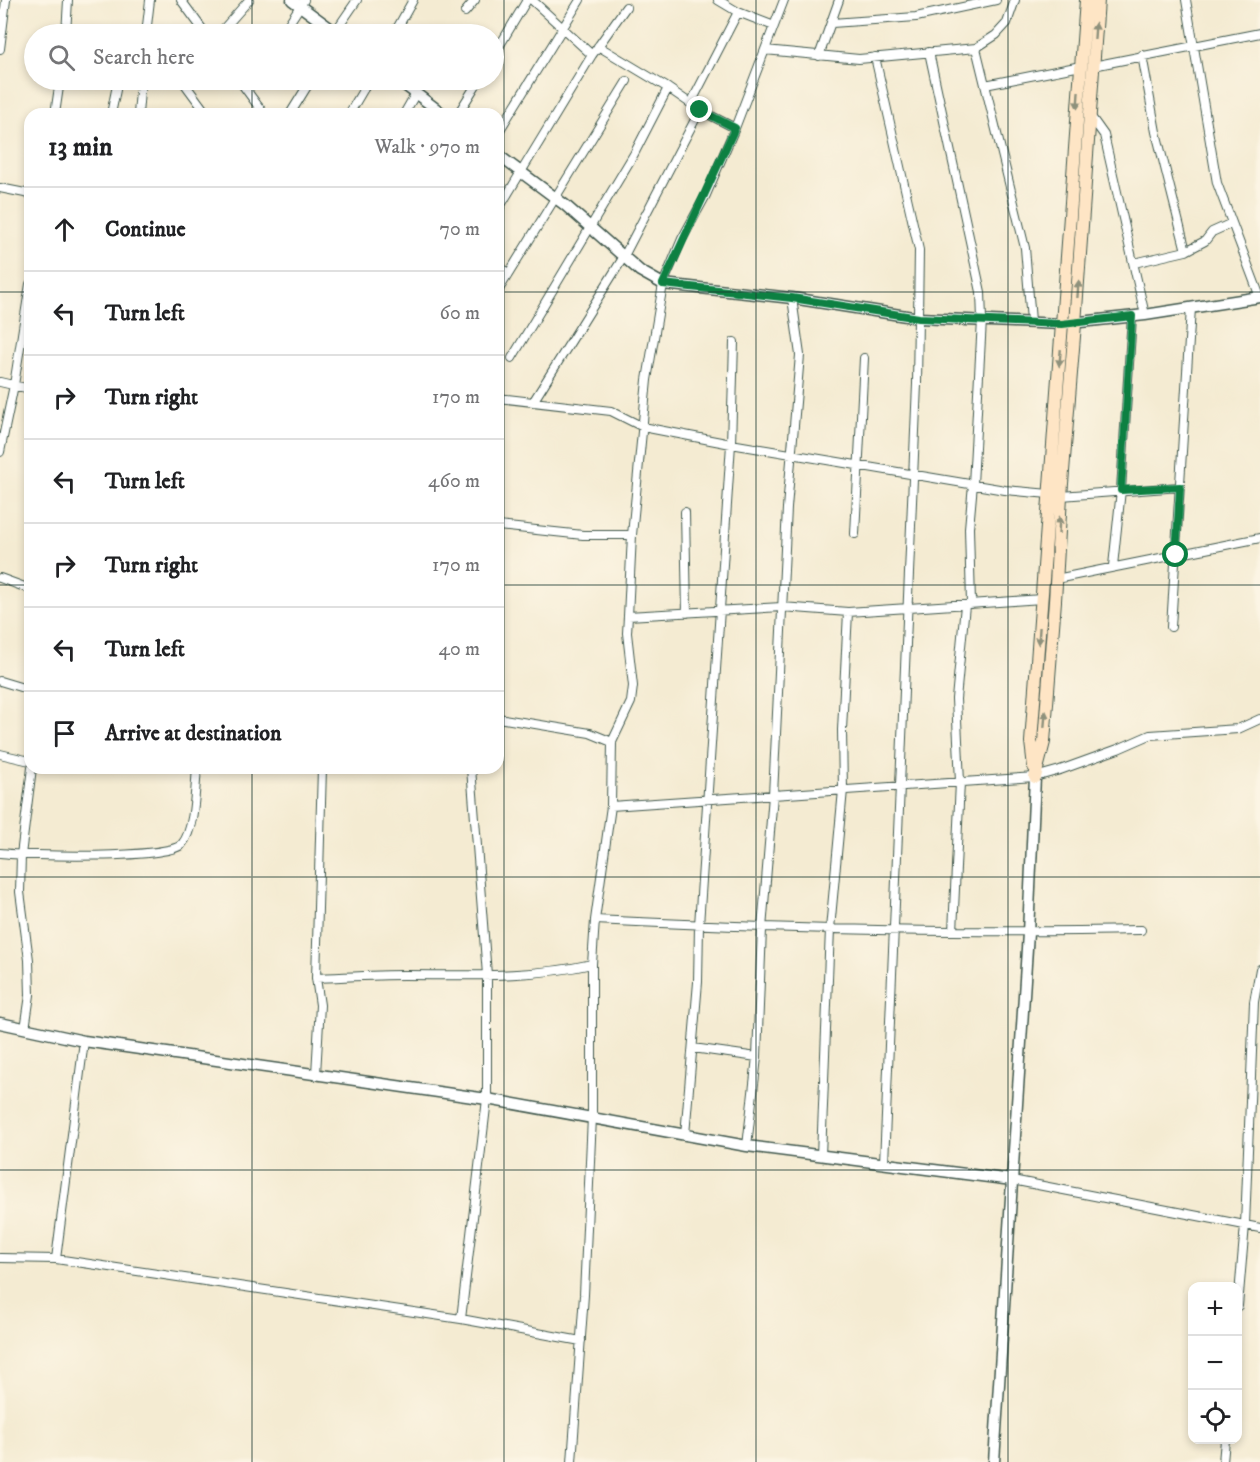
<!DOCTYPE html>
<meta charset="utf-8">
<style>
body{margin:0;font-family:"IM FELL DW Pica",serif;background:#f6f6f6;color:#202124}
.controls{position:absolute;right:18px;bottom:18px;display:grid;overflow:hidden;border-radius:12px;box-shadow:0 3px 9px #0003}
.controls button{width:54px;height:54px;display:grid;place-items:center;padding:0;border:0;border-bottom:2px solid #e0e0e0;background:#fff;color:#202124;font:30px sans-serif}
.stop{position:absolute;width:18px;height:18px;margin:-14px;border:4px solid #0b8043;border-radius:50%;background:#fff}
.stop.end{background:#0b8043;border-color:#fff;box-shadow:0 2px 6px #0008}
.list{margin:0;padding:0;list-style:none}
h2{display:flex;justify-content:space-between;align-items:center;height:78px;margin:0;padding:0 24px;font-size:26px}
h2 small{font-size:20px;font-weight:400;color:#757577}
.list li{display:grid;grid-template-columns:39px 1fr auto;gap:18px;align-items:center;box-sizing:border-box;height:84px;padding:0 24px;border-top:2px solid #e0e0e0}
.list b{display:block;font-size:22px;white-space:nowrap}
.list em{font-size:20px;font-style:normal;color:#757577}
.icon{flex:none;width:33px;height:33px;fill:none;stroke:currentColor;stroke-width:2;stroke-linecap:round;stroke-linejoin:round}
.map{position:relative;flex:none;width:1260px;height:1462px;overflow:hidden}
.search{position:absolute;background:#fff;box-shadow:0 3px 9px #0003;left:24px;top:24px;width:480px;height:66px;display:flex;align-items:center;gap:15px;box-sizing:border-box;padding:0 21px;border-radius:33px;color:#757577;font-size:22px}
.panel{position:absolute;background:#fff;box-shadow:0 3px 9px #0003;left:24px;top:108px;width:480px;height:666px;border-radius:18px}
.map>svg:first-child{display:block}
</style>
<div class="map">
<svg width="1260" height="1462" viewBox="0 0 1260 1462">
<rect width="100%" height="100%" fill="#fcf5e5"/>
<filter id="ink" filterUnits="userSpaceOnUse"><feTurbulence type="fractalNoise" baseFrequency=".0167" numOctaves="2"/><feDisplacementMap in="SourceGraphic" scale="12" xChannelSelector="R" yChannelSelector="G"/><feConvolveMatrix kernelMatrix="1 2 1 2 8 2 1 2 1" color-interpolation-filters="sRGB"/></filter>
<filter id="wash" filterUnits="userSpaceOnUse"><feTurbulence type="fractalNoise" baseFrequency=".008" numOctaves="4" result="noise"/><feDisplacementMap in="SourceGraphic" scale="24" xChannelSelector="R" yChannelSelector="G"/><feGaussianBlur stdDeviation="1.35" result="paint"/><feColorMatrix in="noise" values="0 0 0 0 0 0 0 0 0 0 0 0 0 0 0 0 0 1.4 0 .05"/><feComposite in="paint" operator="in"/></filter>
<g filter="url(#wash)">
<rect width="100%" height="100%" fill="#f4ebd2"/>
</g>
<g filter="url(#ink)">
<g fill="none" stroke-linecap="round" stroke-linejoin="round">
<defs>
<path id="minor" d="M 181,0 L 206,34
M 532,0 L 592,55
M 718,0 L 738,12 L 774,26
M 1186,0 L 1217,183 L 1260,297
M 465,12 L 475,0
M 832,23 L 916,17 L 996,0
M 335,32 L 357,0
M 66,34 L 68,0
M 146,34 L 150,0
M 219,34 L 249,0
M 282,34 L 304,0
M 394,34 L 413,0
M 598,46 L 668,88 L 700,110 L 735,128
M 976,48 L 1025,248 L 1031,321
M 0,49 L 6,0
M 765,50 L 859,59 L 976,48 L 996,35 L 1007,23 L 1015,0
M 929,52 L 981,292 L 982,320 L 973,484 L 969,528 L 971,604
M 494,55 L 527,0
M 1142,55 L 1156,132 L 1186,251
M 819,56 L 839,0
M 875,57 L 919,250 L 917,384 L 884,1163
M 1093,66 L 1260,33
M 182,80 L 207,114
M 239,80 L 264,114
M 985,85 L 1081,66
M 247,91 L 254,80
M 691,103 L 738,12
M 55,114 L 60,80
M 111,114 L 116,90
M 138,114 L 141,80
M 290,114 L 311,80
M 349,114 L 369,80
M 404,114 L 416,93
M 458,114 L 479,80
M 1089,114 L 1104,135 L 1145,315
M 498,133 L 580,0
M 0,188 L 30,194
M 498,210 L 592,55 L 626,7
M 1134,263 L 1186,251 L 1205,241 L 1212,232 L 1232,223
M 498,267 L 509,273
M 498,291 L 627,81
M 512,358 L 634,154 L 668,88
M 0,382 L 30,389
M 498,398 L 611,411 L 643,427 L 731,444 L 1005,490 L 1049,494
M 533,402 L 623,258 L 700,110
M 0,452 L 14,385 L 30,284
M 1061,496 L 1180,487
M 685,512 L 687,613
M 498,526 L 583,535 L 632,535
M 855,534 L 864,358
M 1113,566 L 1121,490 L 1132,316
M 0,578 L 30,589
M 1056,579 L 1260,538
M 628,616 L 782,607 L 848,612 L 1042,599
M 1171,627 L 1191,308
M 0,681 L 30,690
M 498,718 L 590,733 L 612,742
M 0,754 L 30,761
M 611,806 L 1035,777 L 1060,770 L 1118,749 L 1150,735 L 1238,729 L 1260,719
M 0,853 C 25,856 169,860 182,844 C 195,829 195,788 197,768
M 595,920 C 777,929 959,934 1141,930
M 953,931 L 960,782 L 956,699 L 965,605
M 316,978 C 345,977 375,975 404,975 C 466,975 531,978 592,964
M 25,1029 L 30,995 L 29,960 L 20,892 L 21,855 L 32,768
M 693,1048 L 757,1057
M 316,1074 L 320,1005 L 316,978 L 322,768
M 685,1135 L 698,982 L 699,925 L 731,444 L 734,342
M 747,1146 L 757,1057 L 762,929 L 773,795 L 787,508 L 800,355 L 792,298
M 821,1156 L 830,929 L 843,790 L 842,730 L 848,612
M 1012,1180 L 1260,1228
M 0,1258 L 56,1259 L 461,1319 L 581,1341
M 56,1259 L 84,1041
M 1238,1306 L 1245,1225 L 1254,1002 L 1260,969
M 461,1319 L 487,1099 L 487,975 L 471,768
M 572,1462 L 584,1295 L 592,1117 L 592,964 L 595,920 L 611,806 L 612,742 L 631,702 L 633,686 L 627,633 L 628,616 L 632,535 L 647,380 L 663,284 L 682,239 L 706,195 L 735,128 L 784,0
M 1223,1462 L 1225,1440"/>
<path id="tertiary" d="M 292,0 L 338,34
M 398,80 L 443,114
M 498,155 L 565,205 L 640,271 L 663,284 L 792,298 L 919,318 L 1062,324 L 1145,315 L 1260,297
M 0,1023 L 84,1041 L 487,1099 L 747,1146 L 1012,1180
M 994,1462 L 1028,933 L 1035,777"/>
<path id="secondary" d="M 1034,767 L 1031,742 L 1086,0
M 1035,777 L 1044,742 L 1055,601 L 1061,496 L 1075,324 L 1098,0"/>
</defs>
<use href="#minor" stroke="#3f574c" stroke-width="10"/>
<use href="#tertiary" stroke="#3f574c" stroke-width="13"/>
<use href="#secondary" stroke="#3f574c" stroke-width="14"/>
<use href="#minor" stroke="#fff" stroke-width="8"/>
<use href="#tertiary" stroke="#fff" stroke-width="10"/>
<use href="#secondary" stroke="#fee5c5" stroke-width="12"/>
</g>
<defs><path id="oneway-solid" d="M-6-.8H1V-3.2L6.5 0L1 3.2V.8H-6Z" transform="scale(1.5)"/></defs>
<g fill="#8e917c">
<use href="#oneway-solid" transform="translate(1095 31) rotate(-86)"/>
<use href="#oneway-solid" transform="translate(1078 100) rotate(94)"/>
<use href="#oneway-solid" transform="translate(1078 289) rotate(-86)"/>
<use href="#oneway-solid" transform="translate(1060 358) rotate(95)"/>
<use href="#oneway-solid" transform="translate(1059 525) rotate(-87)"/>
<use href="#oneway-solid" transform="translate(1039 636) rotate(94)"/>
<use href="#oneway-solid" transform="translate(1045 719) rotate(-85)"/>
</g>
</g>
<g fill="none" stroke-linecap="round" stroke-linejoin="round" filter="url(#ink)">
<path stroke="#0b8043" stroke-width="8" d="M 700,110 L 735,128 L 663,284 L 792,298 L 919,318 L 1062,324 L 1132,316 L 1121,490 L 1180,487 L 1176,555"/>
</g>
<path fill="none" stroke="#1f3d34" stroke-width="1.5" stroke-opacity="0.55" d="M 252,0 L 252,34M 504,0 L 504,1462M 756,0 L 756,1462M 1008,0 L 1008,1462M 252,80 L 252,114M 0,292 L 30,292M 498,292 L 1260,292M 0,585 L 30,585M 498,585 L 1260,585M 252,768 L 252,1462M 0,877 L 1260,877M 0,1170 L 1260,1170"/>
</svg>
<div class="controls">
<button>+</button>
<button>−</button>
<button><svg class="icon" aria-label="locate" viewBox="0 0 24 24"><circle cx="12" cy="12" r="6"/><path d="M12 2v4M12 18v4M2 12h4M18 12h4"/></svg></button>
</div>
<div class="stop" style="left:1176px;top:555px"></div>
<div class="stop end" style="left:700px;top:110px"></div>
<div class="search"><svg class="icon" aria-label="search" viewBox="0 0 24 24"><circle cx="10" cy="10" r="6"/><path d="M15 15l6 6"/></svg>Search here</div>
<section class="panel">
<h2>13 min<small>Walk · 970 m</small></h2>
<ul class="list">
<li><svg class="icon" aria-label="ahead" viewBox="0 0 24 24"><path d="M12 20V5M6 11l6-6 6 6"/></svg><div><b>Continue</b></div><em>70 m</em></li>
<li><svg class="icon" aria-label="left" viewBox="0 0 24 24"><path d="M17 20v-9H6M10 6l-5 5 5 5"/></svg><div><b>Turn left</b></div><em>60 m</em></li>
<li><svg class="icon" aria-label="right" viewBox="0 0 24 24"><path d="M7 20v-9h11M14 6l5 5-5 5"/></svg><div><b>Turn right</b></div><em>170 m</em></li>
<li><svg class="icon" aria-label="left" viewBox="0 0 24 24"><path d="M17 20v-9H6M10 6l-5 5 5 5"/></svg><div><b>Turn left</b></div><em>460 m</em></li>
<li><svg class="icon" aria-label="right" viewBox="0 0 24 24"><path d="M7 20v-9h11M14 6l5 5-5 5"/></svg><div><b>Turn right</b></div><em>170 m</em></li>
<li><svg class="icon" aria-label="left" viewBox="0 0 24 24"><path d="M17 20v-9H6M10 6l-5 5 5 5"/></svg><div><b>Turn left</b></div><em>40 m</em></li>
<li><svg class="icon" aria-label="arrive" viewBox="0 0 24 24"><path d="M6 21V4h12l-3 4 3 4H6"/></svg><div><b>Arrive at destination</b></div></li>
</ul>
</section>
</div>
